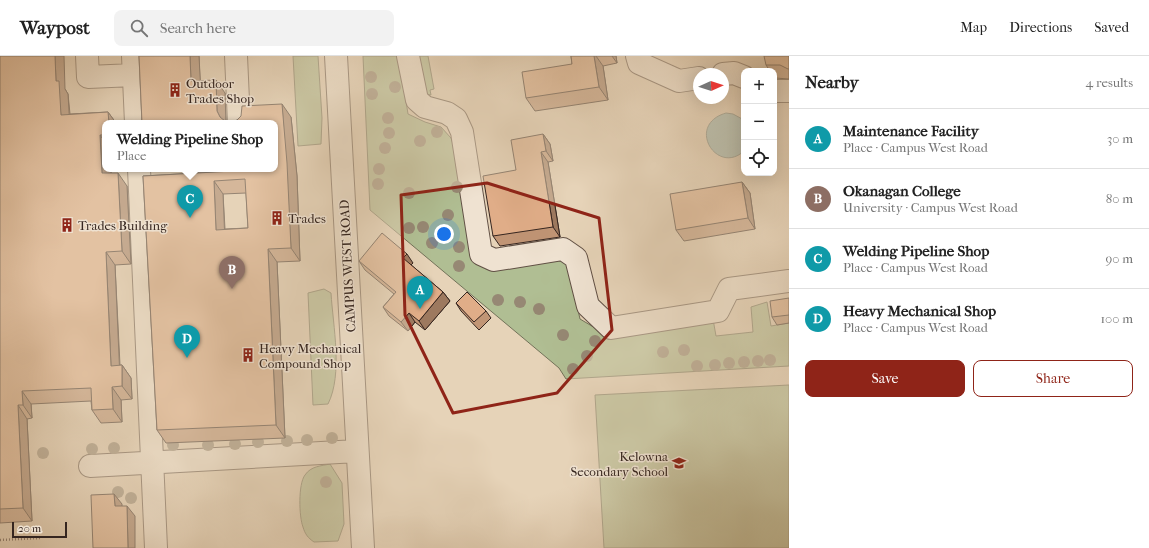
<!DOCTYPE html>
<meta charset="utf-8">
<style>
body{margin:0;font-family:"IM FELL French Canon",serif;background:#f2f2f2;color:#222}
.controls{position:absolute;right:12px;top:12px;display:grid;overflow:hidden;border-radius:8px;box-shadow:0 4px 16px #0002}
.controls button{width:36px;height:36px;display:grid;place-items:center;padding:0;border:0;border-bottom:1px solid #e0e0e0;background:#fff;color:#222;font:20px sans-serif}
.compass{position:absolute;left:693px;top:12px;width:36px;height:36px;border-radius:50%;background:#fff;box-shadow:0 4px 16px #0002;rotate:87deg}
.scale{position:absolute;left:12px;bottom:10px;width:55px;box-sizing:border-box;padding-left:4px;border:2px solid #35251f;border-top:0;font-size:11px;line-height:14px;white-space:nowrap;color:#35251f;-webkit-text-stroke:3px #efe2d1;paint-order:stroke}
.you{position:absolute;left:444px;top:178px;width:14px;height:14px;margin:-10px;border:3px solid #fff;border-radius:50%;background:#1a73e8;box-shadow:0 0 0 6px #1a73e833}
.badge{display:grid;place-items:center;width:26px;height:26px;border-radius:50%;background:#8f2418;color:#fff;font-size:13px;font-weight:700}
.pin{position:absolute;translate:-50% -33px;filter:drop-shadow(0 1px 2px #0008)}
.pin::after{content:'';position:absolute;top:21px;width:14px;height:12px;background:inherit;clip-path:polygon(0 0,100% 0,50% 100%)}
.popup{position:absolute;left:102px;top:64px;width:176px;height:52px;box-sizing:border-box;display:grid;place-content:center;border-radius:8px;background:#fff;filter:drop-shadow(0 1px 3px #0005);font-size:13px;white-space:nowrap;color:#767676}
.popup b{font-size:15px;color:#222}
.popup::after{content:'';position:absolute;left:50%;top:100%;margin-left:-8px;border:8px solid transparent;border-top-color:#fff}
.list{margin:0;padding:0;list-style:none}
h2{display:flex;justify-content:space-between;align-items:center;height:52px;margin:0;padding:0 16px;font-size:17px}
h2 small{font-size:13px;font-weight:400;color:#767676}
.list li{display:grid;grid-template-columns:26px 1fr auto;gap:12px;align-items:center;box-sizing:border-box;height:60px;padding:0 16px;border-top:1px solid #e0e0e0}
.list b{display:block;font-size:15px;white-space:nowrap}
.list p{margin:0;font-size:13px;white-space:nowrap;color:#767676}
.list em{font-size:13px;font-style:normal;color:#767676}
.actions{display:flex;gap:8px;padding:12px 16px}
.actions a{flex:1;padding:9px 0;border:1px solid #8f2418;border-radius:8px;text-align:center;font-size:14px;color:#8f2418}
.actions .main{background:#8f2418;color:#fff}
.icon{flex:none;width:22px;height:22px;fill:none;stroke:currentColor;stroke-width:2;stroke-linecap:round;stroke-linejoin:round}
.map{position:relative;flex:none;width:789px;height:492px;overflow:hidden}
header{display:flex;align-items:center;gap:24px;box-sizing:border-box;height:56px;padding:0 20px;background:#fff;border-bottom:1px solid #e0e0e0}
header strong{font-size:19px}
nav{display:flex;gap:22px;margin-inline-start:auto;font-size:14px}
.search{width:280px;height:36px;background:#f2f2f2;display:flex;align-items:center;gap:10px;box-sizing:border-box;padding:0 14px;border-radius:8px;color:#767676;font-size:15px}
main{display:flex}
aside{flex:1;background:#fff}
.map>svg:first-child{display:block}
</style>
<header>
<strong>Waypost</strong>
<div class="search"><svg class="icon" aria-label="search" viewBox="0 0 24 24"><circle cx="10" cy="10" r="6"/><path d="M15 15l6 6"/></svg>Search here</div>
<nav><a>Map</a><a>Directions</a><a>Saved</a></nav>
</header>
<main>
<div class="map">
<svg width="789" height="492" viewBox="0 0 789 492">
<rect width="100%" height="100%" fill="#e6d3b8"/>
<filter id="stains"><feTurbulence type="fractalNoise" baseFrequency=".005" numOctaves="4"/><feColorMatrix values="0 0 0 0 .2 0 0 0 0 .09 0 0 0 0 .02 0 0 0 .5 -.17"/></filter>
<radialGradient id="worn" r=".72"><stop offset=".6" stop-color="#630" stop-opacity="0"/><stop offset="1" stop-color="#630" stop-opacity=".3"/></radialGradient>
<path fill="#b0be93" stroke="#727259" d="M 293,0 L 318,0 L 322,62 L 321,88 L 298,90 Z
M 363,0 L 399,0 L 408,58 L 425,66 L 441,71 L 451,82 L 457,99 L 472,199 L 563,204 L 568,210 L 580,263 L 612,282 L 713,263 L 716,280 L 753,276 L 751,251 L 767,246 L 771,270 L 789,267 L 789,310 L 566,323 L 559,312 L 370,154 Z
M 417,0 L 428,0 L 434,33 L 430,34 L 431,39 L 425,38 Z
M 324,233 L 331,237 C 333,270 343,318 328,348 L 313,349 L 308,237 Z
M 789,329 L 789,492 L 604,492 L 595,339 Z
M 330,408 L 342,427 L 344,468 L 338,485 L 314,486 C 308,482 305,478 303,471 C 299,461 298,428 305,419 C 311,410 321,410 330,408 Z"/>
<path fill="#96b7b1" stroke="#6f7d77" d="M 726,57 L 733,58 L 744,64 L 744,95 C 717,120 685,69 726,57 Z"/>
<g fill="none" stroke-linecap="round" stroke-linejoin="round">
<defs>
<path id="minor" d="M 87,0 L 88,21 L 134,19
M 133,0 L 136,67
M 236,0 L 239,67
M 336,0 L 363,492
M 408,0 L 417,44 L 425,51 L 447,57 L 456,63 L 462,76 L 481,198 L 494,204 L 563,193 L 576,202 L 588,250 L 611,272 L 718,255 L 729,233 L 789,225
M 637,0 L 639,7 L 679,25 L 699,22
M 723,18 L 734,17 L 744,21
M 774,35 L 789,35
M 139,113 L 156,492
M 90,410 L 357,395"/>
</defs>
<use href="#minor" stroke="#615045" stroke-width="24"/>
<path stroke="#35251f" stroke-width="2.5" stroke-dasharray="1 2" stroke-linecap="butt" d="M 0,484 L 40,482"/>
<use href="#minor" stroke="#efe2d1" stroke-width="22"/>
</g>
<g fill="#968874">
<circle cx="371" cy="21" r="6"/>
<circle cx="395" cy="31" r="6"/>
<circle cx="372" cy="38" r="6"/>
<circle cx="388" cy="62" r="6"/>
<circle cx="437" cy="76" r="6"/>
<circle cx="389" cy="77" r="6"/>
<circle cx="420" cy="85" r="6"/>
<circle cx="385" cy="92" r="6"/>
<circle cx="379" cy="113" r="6"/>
<circle cx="378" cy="128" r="6"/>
<circle cx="457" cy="131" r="6"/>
<circle cx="409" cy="137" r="6"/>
<circle cx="448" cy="159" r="6"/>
<circle cx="423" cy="171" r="6"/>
<circle cx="409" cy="172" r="6"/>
<circle cx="432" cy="187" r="6"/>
<circle cx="459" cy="191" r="6"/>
<circle cx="459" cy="210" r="6"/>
<circle cx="498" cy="244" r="6"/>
<circle cx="520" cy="246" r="6"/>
<circle cx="539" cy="253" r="6"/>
<circle cx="563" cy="279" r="6"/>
<circle cx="595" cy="285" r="6"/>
<circle cx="684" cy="294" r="6"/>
<circle cx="663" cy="296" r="6"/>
<circle cx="587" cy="300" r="6"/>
<circle cx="770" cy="304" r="6"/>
<circle cx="758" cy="305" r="6"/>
<circle cx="744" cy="306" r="6"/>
<circle cx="729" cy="307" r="6"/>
<circle cx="715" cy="309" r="6"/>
<circle cx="697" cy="310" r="6"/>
<circle cx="573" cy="313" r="6"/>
<circle cx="332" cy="382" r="6"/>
<circle cx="307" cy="384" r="6"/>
<circle cx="287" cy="385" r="6"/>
<circle cx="258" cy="386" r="6"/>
<circle cx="235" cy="388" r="6"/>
<circle cx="173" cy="389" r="6"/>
<circle cx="208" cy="389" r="6"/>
<circle cx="114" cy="392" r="6"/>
<circle cx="92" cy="393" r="6"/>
<circle cx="43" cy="397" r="6"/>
<circle cx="326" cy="426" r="6"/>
<circle cx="118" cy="436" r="6"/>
<circle cx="131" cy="442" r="6"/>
</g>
<path fill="#c19575" stroke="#35251f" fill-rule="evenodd" d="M 0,0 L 65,33 L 68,38 L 70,58 L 108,56 L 116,67 L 105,67 L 105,113 L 111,113 L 111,117 L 127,130 L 131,208 L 115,209 L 120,309 L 122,309 L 131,322 L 132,343 L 121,344 L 122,366 L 101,367 L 92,354 L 91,345 L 31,348 L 32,362 L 27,363 L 32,465 L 0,467 Z
M 139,0 L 199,0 L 200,25 L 225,37 L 226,66 L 231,66 L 291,61 L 297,120 L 300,205 L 277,206 L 285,382 L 166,387 L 157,374 L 143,120 L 233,115 L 275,113 L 275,67 L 142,67 ZM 246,137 L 248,172 L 225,173 L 223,138 Z
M 571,0 L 616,0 L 617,7 L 603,10 L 608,44 L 535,55 L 526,42 L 572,8 Z
M 789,0 L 789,23 L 775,22 L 774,21 L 774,15 L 770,15 L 766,9 Z
M 543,78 L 550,88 L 553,105 L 548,106 L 560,181 L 500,190 L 493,180 Z
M 742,126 L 750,137 L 755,173 L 684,185 L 676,174 Z
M 359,205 L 413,207 L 411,209 L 443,236 L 450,245 L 425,274 L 415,266 L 408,275 L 389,260 L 383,251 L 394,238 L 365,214 Z
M 789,242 L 789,267 L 777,269 L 772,261 Z
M 456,247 L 486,255 L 491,262 L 479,274 L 461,255 Z"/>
<path fill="#9d795f" stroke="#35251f" d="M 55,0 L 64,0 L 65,33 L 68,38 L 70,72 L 61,59 L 56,25 Z
M 190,0 L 199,0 L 201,38 L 191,25 Z
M 594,0 L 596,0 L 603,10 L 608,44 L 599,31 Z
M 612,0 L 616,0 L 617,7 Z
M 216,24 L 225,37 L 226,67 L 220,61 L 217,55 Z
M 282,48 L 291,61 L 297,120 L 300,205 L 291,192 Z
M 108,56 L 116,67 L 109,67 Z
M 543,78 L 550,88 L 553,105 L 546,95 Z
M 100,79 L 105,86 L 105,113 L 111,113 L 111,130 L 102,117 Z
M 541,96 L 548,106 L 560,181 L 553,171 Z
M 118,117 L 127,130 L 131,208 L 122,195 Z
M 214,125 L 223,138 L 225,186 L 216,174 Z
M 742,126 L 750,137 L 755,173 L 748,162 Z
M 268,193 L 277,206 L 285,382 L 276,369 Z
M 106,196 L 115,209 L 120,323 L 111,310 Z
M 407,198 L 413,207 L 409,211 L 403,202 Z
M 443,236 L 450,245 L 425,274 L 419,265 Z
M 409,257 L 415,266 L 408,275 L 401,266 Z
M 122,309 L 131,322 L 132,343 L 122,330 Z
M 112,331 L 121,344 L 122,366 L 113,353 Z
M 22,335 L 31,348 L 32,362 L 23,349 Z
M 18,349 L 27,363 L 32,465 L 23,452 Z
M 114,438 L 122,448 L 122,460 L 115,450 Z
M 127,450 L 135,460 L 135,492 L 128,492 Z"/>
<path fill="#e0ad88" stroke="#35251f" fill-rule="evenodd" d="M 0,0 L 55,0 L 56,25 L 59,25 L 61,59 L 108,56 L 109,67 L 105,67 L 105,79 L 100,79 L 102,117 L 118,117 L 122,195 L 106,196 L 111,310 L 122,309 L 122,330 L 112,331 L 113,353 L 92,354 L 91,332 L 22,335 L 23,349 L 18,349 L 23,452 L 0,453 Z
M 139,0 L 190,0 L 191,25 L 216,24 L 217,55 L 220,61 L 225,65 L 231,66 L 237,64 L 241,60 L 242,50 L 282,48 L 287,107 L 291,192 L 268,193 L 276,369 L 157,374 L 143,120 L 233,115 L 237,113 L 275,113 L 275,67 L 142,67 ZM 245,123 L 248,172 L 216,174 L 214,125 Z
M 571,0 L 594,0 L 599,31 L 526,42 L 522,16 L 572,8 Z
M 764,0 L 789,0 L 789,13 L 788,13 L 780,9 L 766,9 Z
M 543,78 L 546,95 L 541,96 L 553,171 L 493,180 L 483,120 L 516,114 L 511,84 Z
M 742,126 L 748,162 L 676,174 L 670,138 Z
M 382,177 L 407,198 L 403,202 L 443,236 L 419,265 L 409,257 L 401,266 L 383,251 L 396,236 L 359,205 Z
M 467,236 L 486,255 L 474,266 L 456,247 Z
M 789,242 L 789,259 L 772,261 L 770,245 Z
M 114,438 L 115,450 L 127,450 L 128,492 L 93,492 L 91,439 Z"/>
<path d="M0 0H789V492H0ZM 487,127 L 599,162 L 612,274 L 557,337 L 453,357 L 405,259 L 401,139 Z" fill="#e6d3b8" fill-opacity=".55" fill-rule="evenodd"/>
<path fill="none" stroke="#8f2418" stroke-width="3" stroke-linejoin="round" d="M 487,127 L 599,162 L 612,274 L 557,337 L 453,357 L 405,259 L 401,139 Z"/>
<defs>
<symbol id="building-bare" viewBox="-9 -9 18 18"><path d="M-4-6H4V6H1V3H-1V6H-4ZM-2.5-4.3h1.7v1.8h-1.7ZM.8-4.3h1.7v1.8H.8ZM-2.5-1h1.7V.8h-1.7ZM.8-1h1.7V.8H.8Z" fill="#8f2418" stroke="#efe2d1" stroke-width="2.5" paint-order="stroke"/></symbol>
<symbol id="school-bare" viewBox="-9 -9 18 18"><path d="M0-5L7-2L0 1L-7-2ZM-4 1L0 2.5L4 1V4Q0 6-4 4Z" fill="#8f2418" stroke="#efe2d1" stroke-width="2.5" paint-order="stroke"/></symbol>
</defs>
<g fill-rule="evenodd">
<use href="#building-bare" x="165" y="24" width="20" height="20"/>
<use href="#building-bare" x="267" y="152" width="20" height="20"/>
<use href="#building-bare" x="57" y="159" width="20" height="20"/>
<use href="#building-bare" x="238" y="289" width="20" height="20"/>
<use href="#school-bare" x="669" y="397" width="20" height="20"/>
</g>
<g text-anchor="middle" stroke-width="3" stroke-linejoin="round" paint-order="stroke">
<g font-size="13" fill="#35251f" stroke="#efe2d1" text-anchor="start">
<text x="186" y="32">Outdoor<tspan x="186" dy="15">Trades Shop</tspan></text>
<text x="288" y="167">Trades</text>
<text x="78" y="174">Trades Building</text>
<text x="259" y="297">Heavy Mechanical<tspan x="259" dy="15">Compound Shop</tspan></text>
<text x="668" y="405" text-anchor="end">Kelowna<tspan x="668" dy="15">Secondary School</tspan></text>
</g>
<g font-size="13" fill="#35251f" stroke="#efe2d1">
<text transform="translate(347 210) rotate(-93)" y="5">CAMPUS WEST ROAD</text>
</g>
</g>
<rect width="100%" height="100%" filter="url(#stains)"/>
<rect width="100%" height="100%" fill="url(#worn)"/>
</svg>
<div class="controls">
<button>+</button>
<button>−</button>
<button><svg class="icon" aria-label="locate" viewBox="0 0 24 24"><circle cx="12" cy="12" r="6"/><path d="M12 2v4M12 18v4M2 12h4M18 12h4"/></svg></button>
</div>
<svg class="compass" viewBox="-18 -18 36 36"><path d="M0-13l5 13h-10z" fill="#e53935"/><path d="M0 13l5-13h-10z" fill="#767676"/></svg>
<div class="scale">20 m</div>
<div class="you"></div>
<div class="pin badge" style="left:420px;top:253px;background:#0f9aa8">A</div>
<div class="pin badge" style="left:232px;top:233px;background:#8d6e63">B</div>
<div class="pin badge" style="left:190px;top:162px;background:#0f9aa8">C</div>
<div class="popup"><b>Welding Pipeline Shop</b>Place</div>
<div class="pin badge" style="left:187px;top:302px;background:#0f9aa8">D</div>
</div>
<aside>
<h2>Nearby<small>4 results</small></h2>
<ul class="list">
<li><span class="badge" style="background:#0f9aa8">A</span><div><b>Maintenance Facility</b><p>Place · Campus West Road</p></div><em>30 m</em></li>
<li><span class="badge" style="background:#8d6e63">B</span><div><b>Okanagan College</b><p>University · Campus West Road</p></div><em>80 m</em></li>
<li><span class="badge" style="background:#0f9aa8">C</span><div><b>Welding Pipeline Shop</b><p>Place · Campus West Road</p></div><em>90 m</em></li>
<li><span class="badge" style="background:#0f9aa8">D</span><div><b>Heavy Mechanical Shop</b><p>Place · Campus West Road</p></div><em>100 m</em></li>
</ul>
<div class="actions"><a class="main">Save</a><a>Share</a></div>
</aside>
</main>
